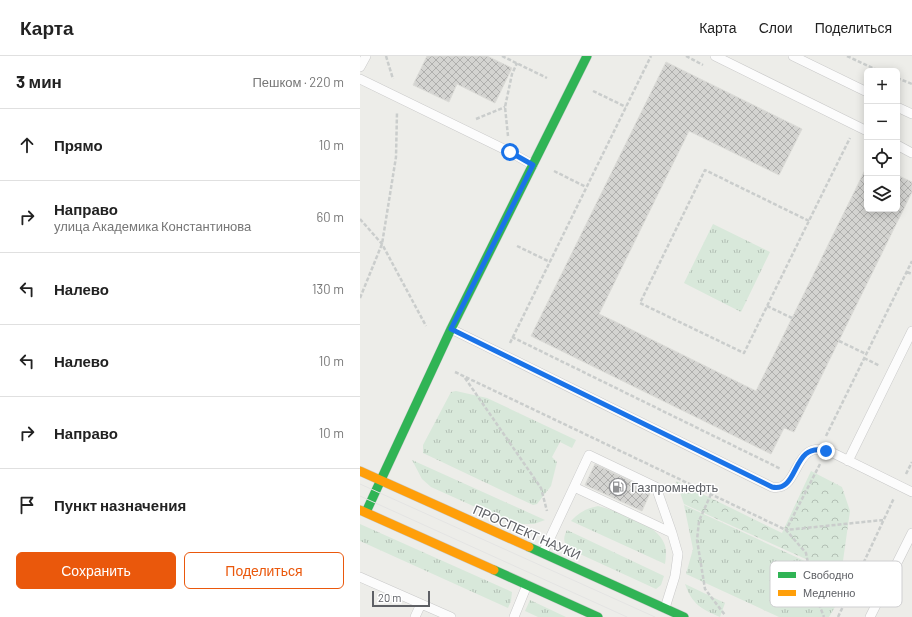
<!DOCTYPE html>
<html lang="ru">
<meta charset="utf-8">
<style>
body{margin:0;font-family:Barlow,sans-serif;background:#f2f2f2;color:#222}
.controls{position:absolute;right:12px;top:12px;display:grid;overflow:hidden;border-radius:6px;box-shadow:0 2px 10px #0003}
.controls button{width:36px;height:36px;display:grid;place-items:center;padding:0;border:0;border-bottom:1px solid #e0e0e0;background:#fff;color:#222;font:20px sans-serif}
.scale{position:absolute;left:12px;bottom:10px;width:58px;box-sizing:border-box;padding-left:4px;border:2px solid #5e6065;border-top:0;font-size:11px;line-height:14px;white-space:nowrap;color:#5e6065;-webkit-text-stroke:3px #fff;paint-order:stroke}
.stop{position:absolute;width:12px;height:12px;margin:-9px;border:3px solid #1a73e8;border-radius:50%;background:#fff}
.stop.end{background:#1a73e8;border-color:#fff;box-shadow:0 1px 4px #0008}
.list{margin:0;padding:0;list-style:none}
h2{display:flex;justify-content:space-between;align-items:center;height:52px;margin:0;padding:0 16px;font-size:17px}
h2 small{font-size:13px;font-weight:400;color:#767676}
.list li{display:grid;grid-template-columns:26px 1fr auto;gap:12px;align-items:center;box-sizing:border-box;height:72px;padding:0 16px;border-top:1px solid #e0e0e0}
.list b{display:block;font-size:15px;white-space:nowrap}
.list p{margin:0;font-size:13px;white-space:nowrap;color:#767676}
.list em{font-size:13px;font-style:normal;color:#767676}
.actions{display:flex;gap:8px;padding:12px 16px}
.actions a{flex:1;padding:9px 0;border:1px solid #ea580c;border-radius:6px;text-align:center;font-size:14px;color:#ea580c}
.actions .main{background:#ea580c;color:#fff}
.icon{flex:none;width:22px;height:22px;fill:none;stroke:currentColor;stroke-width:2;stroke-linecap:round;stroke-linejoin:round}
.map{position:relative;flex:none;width:552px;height:561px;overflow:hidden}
header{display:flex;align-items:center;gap:24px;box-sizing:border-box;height:56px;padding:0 20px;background:#fff;border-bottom:1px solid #e0e0e0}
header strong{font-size:19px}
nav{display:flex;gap:22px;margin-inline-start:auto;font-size:14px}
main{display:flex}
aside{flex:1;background:#fff}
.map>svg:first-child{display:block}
</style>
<header>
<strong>Карта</strong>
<nav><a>Карта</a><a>Слои</a><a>Поделиться</a></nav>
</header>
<main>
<aside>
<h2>3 мин<small>Пешком · 220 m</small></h2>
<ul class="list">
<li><svg class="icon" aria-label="ahead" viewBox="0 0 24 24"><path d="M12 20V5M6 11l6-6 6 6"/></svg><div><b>Прямо</b></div><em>10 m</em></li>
<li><svg class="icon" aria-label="right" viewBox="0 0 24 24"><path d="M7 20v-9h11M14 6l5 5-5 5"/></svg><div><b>Направо</b><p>улица Академика Константинова</p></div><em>60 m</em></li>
<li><svg class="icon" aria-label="left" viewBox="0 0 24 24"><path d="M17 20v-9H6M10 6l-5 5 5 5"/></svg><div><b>Налево</b></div><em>130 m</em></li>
<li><svg class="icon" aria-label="left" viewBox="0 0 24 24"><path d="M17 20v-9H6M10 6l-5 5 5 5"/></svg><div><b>Налево</b></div><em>10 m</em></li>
<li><svg class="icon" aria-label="right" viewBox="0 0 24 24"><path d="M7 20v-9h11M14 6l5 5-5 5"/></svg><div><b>Направо</b></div><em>10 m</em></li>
<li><svg class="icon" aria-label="arrive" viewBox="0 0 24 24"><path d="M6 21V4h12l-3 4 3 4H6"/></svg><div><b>Пункт назначения</b></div></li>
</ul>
<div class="actions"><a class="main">Сохранить</a><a>Поделиться</a></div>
</aside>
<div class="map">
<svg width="552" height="561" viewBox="0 0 552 561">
<defs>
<pattern id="grass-tufts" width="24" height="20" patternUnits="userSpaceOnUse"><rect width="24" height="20" fill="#d8e8da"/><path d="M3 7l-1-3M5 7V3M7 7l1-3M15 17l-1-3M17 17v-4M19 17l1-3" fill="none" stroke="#b2bfb4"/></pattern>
<pattern id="forest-crowns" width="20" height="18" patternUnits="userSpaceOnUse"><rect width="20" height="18" fill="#d8e8da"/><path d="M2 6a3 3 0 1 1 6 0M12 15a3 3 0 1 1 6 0" fill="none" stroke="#b2bfb4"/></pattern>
<pattern id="building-cross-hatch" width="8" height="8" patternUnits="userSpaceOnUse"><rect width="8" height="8" fill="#d4d4d1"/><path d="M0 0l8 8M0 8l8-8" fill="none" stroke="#afafad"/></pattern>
</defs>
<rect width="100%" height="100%" fill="#edede9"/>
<path fill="url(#grass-tufts)" d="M 353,168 L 410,196 L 381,256 L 324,227 Z
M 96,335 L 127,342 L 216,384 L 212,392 L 200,386 L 192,401 L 197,406 L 191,430 L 177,448 L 173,449 L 63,397 L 63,389 L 91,336 Z
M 52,404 L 185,464 L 174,468 L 153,468 L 71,431 L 62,423 Z
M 324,449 L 490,526 L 469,561 L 419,561 L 326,518 L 333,493 Z
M 238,450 C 256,455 297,468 304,487 C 307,493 306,501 305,508 L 211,465 C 220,456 225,453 238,450 Z
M 0,468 L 152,536 L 151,545 L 148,552 L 0,485 Z
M 207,474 L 304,520 L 301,529 L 296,533 L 209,493 C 203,486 203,482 207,474 Z
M 325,528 L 365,547 L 360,561 C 341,553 332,548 325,528 Z
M 170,544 L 206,561 L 178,561 L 165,555 Z"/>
<path fill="url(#forest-crowns)" d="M 451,415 L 482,431 L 490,455 L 481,519 L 324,448 L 316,425 L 422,477 Z"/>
<path fill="url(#building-cross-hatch)" stroke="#dcdcd8" d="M 67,0 L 127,0 L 152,12 L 135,47 L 97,28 L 89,46 L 53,29 Z
M 306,6 L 442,73 L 419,119 L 329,75 L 239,258 L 254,265 L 396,335 L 507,110 L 507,153 L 537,153 L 537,119 L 552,126 L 552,136 L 434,376 L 424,372 L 411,398 L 171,280 Z
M 235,408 L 291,435 L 282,455 L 225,429 Z"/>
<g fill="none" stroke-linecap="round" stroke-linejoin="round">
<defs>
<path id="lane" d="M 355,0 L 507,75
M 433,0 L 507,36
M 0,11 L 6,0
M 0,23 L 150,96 L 173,109
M 537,51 L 552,58
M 537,89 L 552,97
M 91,273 L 412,431 C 441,437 432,380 471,396 L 552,436
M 488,405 L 552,275
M 214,431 L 312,477 L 318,498 L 315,520 L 305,552
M 183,497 L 229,399 L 296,431 L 312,477
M 0,521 L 91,561
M 55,561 L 61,548
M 154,561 L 167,529
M 510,561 L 552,477"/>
<path id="fast" d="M 6,456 L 91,273 L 227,0
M 169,491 L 324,561
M 134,514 L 238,561"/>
<path id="slow" d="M 0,415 L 169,491
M 0,454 L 134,514"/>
</defs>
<use href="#lane" stroke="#c9c9c9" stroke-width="10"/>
<use href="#fast" stroke="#cacbcb" stroke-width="10"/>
<use href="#slow" stroke="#cacbcb" stroke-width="10"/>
<path stroke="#cacdcc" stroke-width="2.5" stroke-dasharray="4 2" stroke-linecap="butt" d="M 26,0 L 33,23
M 142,0 L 187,22
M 326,0 L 343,9
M 487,0 L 519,15
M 537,22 L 552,28
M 233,35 L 266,51
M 116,63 L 145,51
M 148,80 L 145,51 L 152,18 L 157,7
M 194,115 L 226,131
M 0,163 L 22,188 L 66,270
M 449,165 L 345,114 L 280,247 L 384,297 C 419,226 454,154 490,82
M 157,190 L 190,206
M 547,216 L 552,218
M 0,242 L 22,188 L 36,101 L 37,56
M 407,250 L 432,262
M 152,281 L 421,413
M 479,285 L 506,298
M 150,287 L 291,0
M 504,302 L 520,310
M 95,316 L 426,474 L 446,497 L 453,533 L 464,561
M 105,322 L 181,432 L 187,455
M 466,380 L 552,205
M 460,408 L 426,474 L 523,464
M 546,418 L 552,406
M 351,438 L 339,465 L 337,484 L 345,533 L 365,559
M 478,561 L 534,442"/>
<use href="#lane" stroke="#fcfcfc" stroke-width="9"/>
<use href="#fast" stroke="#30b455" stroke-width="9"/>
<use href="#slow" stroke="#ff9f0a" stroke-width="9"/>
<path stroke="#e4e4e3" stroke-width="1" d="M 0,428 L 295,561
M 0,440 L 267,561"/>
</g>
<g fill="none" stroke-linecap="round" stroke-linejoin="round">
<path stroke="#1a73e8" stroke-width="5" d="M 150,96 L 173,109 L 91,273 L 412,431 C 440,437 431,385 466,395"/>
</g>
<defs>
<symbol id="fuel-ring" viewBox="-11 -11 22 22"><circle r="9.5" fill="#fff" stroke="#909193" stroke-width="1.5"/><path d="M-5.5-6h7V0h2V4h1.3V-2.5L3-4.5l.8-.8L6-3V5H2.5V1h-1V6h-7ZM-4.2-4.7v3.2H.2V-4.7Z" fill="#909193"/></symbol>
</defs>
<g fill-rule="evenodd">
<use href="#fuel-ring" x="248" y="421" width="20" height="20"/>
</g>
<g text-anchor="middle" stroke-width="3" stroke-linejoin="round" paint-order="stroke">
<g font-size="13" fill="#5e6065" stroke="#fff" text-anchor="start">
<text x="271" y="436">Газпромнефть</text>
</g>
<g font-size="13" fill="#5e6065" stroke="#fff">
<text transform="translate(167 476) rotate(24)" y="5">ПРОСПЕКТ НАУКИ</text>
</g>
</g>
<rect x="410" y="505" width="132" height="46" rx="6" fill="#fff" stroke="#cfcfd1" stroke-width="1"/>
<rect x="418" y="516" width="18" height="6" fill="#30b455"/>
<rect x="418" y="534" width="18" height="6" fill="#ff9f0a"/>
<g font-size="11" fill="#5e6065">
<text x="443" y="523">Свободно</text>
<text x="443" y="541">Медленно</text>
</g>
</svg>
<div class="controls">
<button>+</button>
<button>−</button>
<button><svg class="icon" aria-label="locate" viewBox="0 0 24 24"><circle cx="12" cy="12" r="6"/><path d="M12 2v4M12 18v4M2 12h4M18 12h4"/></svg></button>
<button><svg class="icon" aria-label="layers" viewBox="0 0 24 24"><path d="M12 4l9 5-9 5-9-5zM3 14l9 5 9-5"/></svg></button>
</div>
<div class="scale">20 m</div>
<div class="stop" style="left:150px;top:96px"></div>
<div class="stop end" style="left:466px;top:395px"></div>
</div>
</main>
